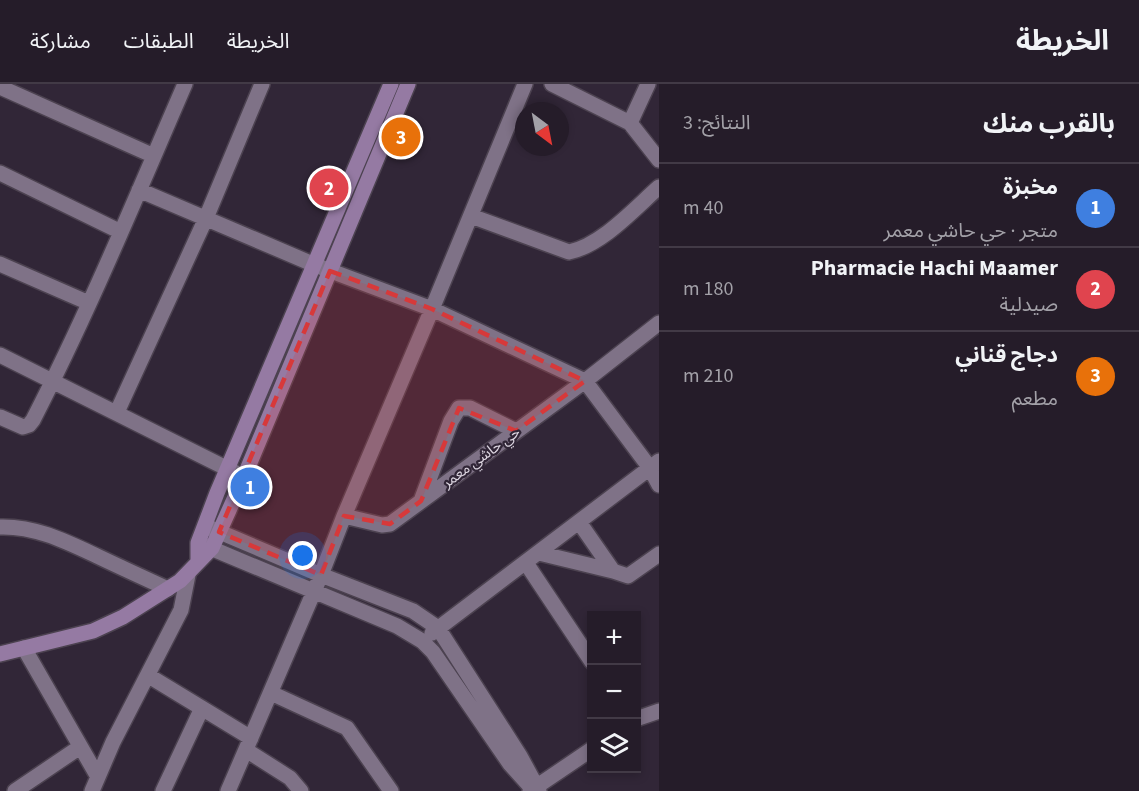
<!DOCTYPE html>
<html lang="ar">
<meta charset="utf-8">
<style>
body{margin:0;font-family:"Source Sans 3","Noto Sans Arabic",sans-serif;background:#312935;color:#f1f3f6;direction:rtl}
.controls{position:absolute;right:18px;bottom:18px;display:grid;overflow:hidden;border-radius:0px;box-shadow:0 3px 9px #0003}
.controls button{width:54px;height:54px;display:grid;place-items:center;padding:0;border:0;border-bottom:2px solid #423a46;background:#251c29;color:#f1f3f6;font:30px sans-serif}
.compass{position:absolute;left:515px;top:18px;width:54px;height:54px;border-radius:50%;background:#251c29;box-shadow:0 3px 9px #0003;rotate:148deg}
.you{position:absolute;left:303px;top:472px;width:21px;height:21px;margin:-15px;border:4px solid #fff;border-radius:50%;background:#1a73e8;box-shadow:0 0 0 9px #1a73e833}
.badge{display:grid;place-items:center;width:39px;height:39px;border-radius:50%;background:#48d49d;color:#fff;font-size:20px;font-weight:700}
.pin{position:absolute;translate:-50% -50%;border:3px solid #fff;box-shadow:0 2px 6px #0006}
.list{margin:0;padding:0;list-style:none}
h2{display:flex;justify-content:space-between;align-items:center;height:78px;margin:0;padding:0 24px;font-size:26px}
h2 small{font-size:20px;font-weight:400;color:#a3a1a8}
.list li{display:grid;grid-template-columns:39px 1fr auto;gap:18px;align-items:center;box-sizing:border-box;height:84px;padding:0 24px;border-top:2px solid #423a46}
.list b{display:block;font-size:22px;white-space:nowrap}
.list p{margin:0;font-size:20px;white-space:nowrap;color:#a3a1a8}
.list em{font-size:20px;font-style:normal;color:#a3a1a8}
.icon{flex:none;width:33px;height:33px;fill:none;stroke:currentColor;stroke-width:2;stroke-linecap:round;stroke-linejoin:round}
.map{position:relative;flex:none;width:659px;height:707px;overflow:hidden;direction:ltr}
header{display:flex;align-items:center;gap:36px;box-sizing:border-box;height:84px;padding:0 30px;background:#251c29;border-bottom:2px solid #423a46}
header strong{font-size:28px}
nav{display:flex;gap:33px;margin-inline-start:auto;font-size:21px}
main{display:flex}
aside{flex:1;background:#251c29}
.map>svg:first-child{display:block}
</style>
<header>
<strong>الخريطة</strong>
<nav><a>الخريطة</a><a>الطبقات</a><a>مشاركة</a></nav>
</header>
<main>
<aside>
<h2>بالقرب منك<small>النتائج: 3</small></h2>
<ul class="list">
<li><span class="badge" style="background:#3f7fe0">1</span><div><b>مخبزة</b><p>متجر · حي حاشي معمر</p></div><em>40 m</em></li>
<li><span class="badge" style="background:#e0444e">2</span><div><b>Pharmacie Hachi Maamer</b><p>صيدلية</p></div><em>180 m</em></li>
<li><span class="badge" style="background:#e8710a">3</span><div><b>دجاج قناني</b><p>مطعم</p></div><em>210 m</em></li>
</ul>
</aside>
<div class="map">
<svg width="659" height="707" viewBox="0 0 659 707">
<rect width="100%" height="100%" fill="#312637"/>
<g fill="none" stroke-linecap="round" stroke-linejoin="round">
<defs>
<path id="street" d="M 552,0 L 630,39 L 659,76
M 0,3 L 154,72
M 630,39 L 648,0
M 0,89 L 121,148
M 139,106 L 315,181 L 432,225 L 585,297 L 650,384 L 659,401
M 471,132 L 569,168 C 602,161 634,125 659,103
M 0,180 L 89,219
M 0,271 L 244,393
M 117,328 L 206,134 L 262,0
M 0,333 L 23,343 L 29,341 L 33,336 C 89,227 136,113 185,0
M 421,417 L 451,337 L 459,324 L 470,324 L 516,347
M 344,432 L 432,225 L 525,0
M 579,438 L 613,487 L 628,492 L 659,470
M 0,443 C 35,442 65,457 97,472 C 120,483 144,494 168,505
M 208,443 L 321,491 L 413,527 L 438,544 L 520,672 L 539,707
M 201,460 L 397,542 L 422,557 L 433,568 L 510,680 L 528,700
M 539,469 L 613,487
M 526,479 L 592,578
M 432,549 L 659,377
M 24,564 L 98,693
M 149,592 L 251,654
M 271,609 L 347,644 L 391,707
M 636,635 L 659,627
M 246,666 L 290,694 L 301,707
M 15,707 L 80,663
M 92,707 L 113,658 L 181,526 L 188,491
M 163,707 L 202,624
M 228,707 L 321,491 L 344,432 L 382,441 L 390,440 L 585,297 L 659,239
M 530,707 L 592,665"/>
<path id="secondary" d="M 198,478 L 198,459 L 217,409 L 391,0
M 0,570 L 93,547 L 123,533 L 180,497 L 212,464 L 244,393 L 408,0"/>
</defs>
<use href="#street" stroke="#4c4250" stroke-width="18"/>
<use href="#secondary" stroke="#4c4250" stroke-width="18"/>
<use href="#street" stroke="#7f7287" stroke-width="15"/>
<use href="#secondary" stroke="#957aa3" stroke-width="15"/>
</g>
<path fill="#d7393a" fill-opacity="0.2" stroke="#d7393a" stroke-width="4.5" stroke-dasharray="12 8" stroke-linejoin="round" d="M 330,187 L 432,225 L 585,297 L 516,347 L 459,324 L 421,417 L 390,440 L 344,432 L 321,491 L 219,448 Z"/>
<g text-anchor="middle" stroke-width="4.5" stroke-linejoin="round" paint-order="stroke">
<g font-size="15" fill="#dcd5e0" stroke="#312637">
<text transform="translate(481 373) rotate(-36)" y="5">حي حاشي معمر</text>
</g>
</g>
</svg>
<div class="controls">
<button>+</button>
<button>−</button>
<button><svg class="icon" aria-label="layers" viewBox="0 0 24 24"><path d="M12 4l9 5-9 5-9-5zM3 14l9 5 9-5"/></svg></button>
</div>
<svg class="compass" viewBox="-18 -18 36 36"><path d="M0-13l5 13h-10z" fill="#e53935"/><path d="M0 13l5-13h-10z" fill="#a3a1a8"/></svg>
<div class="you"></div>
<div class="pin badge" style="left:250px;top:403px;background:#3f7fe0">1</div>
<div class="pin badge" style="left:329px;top:104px;background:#e0444e">2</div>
<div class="pin badge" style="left:401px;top:53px;background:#e8710a">3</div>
</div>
</main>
